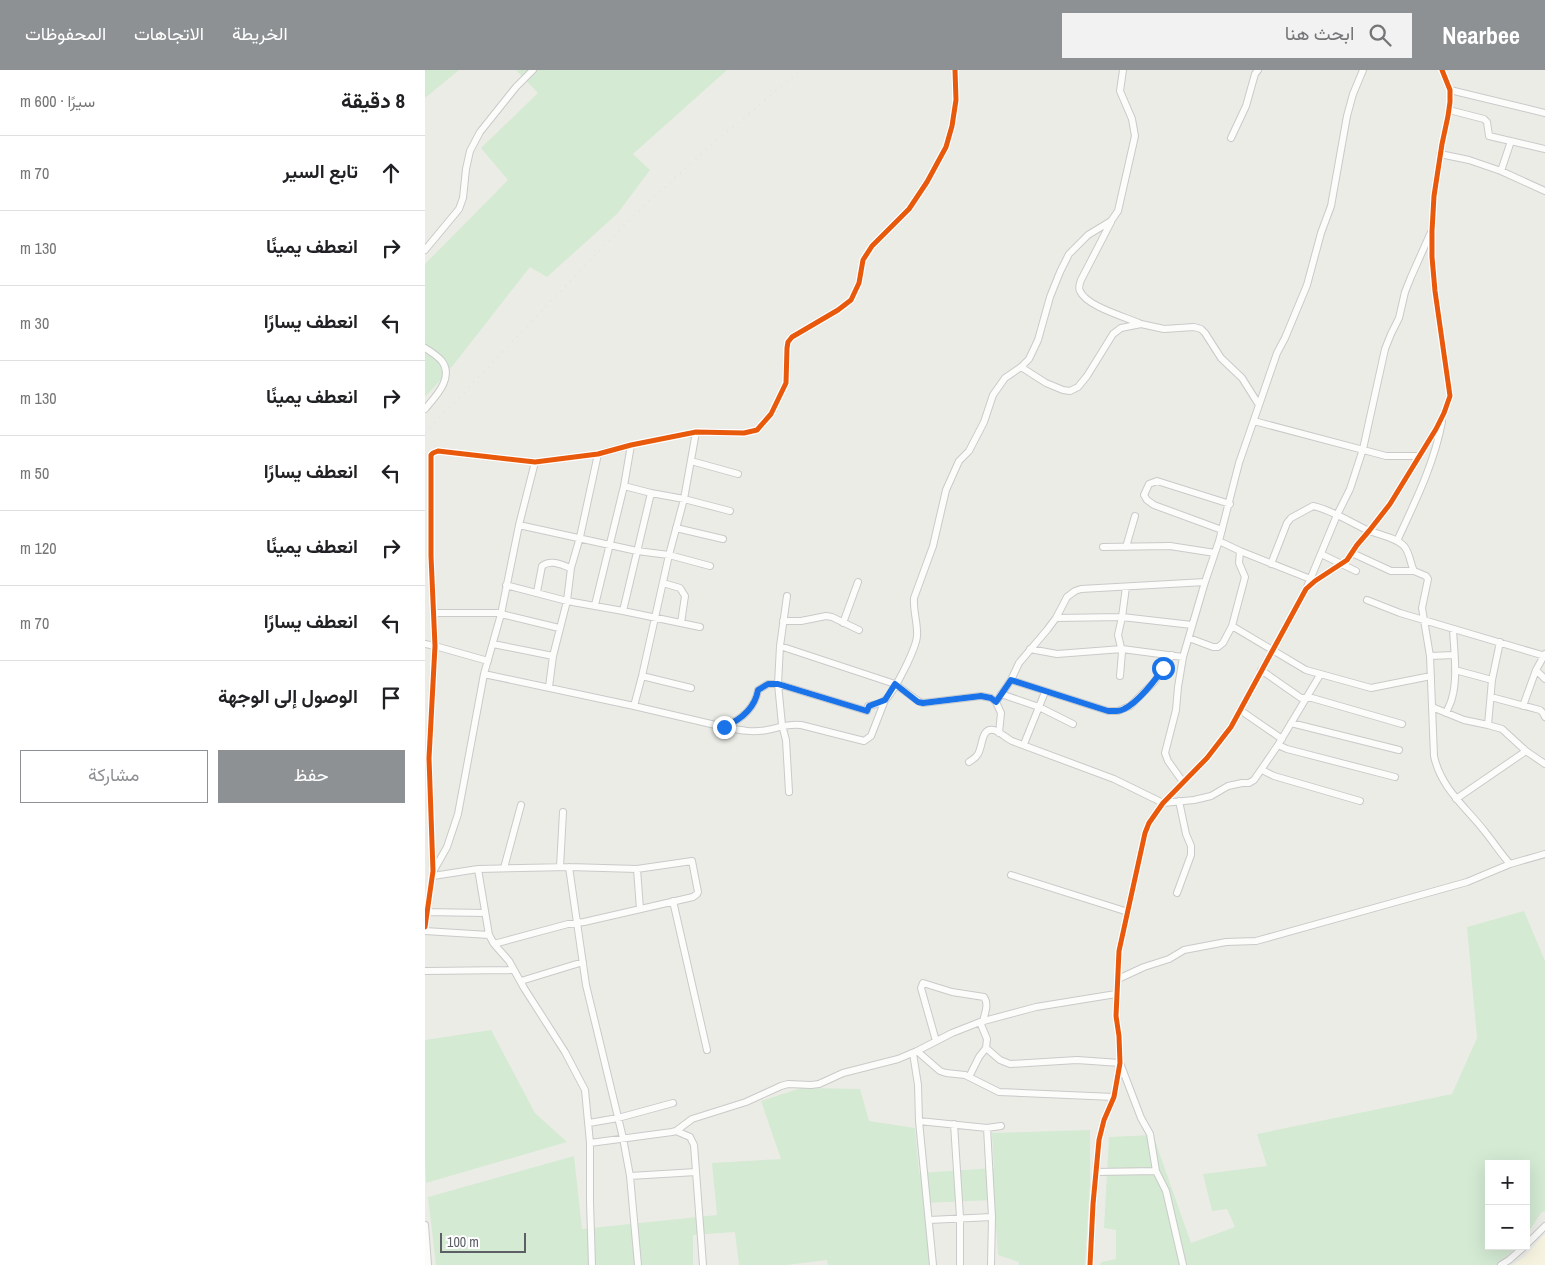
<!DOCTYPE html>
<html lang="ar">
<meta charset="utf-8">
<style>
body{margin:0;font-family:"Archivo Narrow",Vazirmatn,sans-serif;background:#f2f2f2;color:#202124;direction:rtl}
.controls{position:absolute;right:15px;bottom:15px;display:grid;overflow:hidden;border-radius:0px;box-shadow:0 5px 20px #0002}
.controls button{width:45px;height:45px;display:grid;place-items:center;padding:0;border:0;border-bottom:1px solid #e0e0e0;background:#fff;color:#202124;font:25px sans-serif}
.scale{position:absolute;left:15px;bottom:12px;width:86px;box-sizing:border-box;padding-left:5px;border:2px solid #5c6066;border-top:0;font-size:14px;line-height:18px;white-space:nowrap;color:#5c6066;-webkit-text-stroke:4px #fff;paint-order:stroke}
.stop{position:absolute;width:15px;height:15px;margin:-11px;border:4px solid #1a73e8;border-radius:50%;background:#fff}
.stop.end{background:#1a73e8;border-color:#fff;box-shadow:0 1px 5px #0008}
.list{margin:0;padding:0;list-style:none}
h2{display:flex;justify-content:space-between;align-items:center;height:65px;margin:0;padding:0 20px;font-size:21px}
h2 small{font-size:16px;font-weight:400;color:#757577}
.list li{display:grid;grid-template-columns:32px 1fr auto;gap:15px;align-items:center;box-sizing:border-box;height:75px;padding:0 20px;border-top:1px solid #e0e0e0}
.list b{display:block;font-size:19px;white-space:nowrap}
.list em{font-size:16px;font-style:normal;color:#757577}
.actions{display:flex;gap:10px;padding:15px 20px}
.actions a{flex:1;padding:11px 0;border:1px solid #8e9193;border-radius:0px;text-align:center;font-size:18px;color:#8e9193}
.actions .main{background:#8e9193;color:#fff}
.icon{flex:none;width:28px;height:28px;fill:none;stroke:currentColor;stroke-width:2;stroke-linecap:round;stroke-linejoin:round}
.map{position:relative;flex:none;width:1120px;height:1195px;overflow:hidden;direction:ltr}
header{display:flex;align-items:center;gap:30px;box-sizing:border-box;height:70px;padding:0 25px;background:#8e9193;color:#fff}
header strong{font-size:24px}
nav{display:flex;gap:28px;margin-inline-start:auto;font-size:18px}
.search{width:350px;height:45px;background:#f2f2f2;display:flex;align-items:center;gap:12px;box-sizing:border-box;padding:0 18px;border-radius:0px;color:#757577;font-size:19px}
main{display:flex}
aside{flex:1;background:#fff}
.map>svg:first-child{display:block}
</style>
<header>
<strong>Nearbee</strong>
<div class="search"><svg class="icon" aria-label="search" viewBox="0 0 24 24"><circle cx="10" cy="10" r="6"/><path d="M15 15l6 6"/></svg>ابحث هنا</div>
<nav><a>الخريطة</a><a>الاتجاهات</a><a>المحفوظات</a></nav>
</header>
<main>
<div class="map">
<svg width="1120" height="1195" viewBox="0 0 1120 1195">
<rect width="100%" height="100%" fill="#ecece7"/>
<path fill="#f6f3e0" d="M 1120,1164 L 1120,1195 L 1088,1195 L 1100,1186 Z"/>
<path fill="#d4ead3" d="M 0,0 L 34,0 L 0,28 Z
M 91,0 L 302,0 L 208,84 L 225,100 L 192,144 L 122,207 L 105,197 L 22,303 L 0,327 L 0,194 L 83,110 L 56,78 L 113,23 Z
M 1099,841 L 1120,891 L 1120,1141 L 1116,1143 L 1101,1166 L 1101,1094 L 1064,1094 L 1064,1176 L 1093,1176 L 1072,1195 L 675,1195 L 676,1192 L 691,1189 L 691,1160 L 679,1158 L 684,1067 L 728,1065 L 766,1173 L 810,1157 L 802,1139 L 787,1141 L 778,1104 L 842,1096 L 832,1064 L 1027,1024 L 1052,968 L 1042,857 Z
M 66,960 L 110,1043 L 142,1072 L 1,1113 L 0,1088 L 0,970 Z
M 376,1018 L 435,1019 L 444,1051 L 490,1058 L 494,1103 L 569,1098 L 567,1063 L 665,1060 L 665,1111 L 660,1195 L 594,1195 L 594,1192 L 573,1185 L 569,1130 L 499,1133 L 505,1195 L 403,1195 L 402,1190 L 362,1195 L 314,1195 L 310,1162 L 268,1165 L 268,1195 L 11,1195 L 3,1127 L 149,1086 L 157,1159 L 292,1145 L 287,1093 L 356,1089 L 336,1031 Z"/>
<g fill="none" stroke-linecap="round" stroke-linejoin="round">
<defs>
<path id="minor" d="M 1025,20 L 1120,43
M 1024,40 L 1059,49 L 1062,52 L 1064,66 L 1120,79
M 806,68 L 821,36 L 830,4 L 833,0
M 1015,84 L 1044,90 L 1076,101 L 1120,121
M 1076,101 L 1086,71
M 686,152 L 656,210 C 655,213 653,218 655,221 C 661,236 700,247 714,253
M 0,180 L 34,139 L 38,128 L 41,99 L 45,81 L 55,62 L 91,17 L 108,0
M 0,278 C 5,281 11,285 16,290 C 30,307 11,326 0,339
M 596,297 L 621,313 L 638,320 L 645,321 L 653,317 L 662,306 L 688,264 L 696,258 L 716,254 L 739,259 L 769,257 L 776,259 L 780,263 L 796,288 L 817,308 L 834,335
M 829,351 L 961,386 L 994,386
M 266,391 L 313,404
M 199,416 L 226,423
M 94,455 L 212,481 L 244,485 L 285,496
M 251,458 L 298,469
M 797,460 L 729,435 L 722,430 L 719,425 L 724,414 L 732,411 L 805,434
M 794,471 L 815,481 L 888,510
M 972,471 C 990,432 1009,394 1017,352
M 678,477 L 745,476 L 790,483
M 701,477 L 710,446
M 927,483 L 966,501 L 989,501
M 896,484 L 931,501
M 846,494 L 862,453 L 866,448 L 888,436 C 907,440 925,452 942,460 C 954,465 970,467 979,476 C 985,483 985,493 989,501 L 1001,506 L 1003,509 L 997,538 L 1005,586 L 1009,686 C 1016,719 1042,738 1061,763 C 1069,773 1076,784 1085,794
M 238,513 L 255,518 L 260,526 L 256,553
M 81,515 L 142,531 L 198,541 L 275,557
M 882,517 L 912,445 L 925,419 L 938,379 L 960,279 L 966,264 L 974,248 L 980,222 L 986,207 L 1006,162
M 112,522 L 117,496 C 126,489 136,495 146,498
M 362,526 L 355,576 L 353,614 L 357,655 L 361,670 L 364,722
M 942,530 L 975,543 L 1120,586
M 170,535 L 199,416 L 206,375
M 198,541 L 226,423 L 259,429 L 305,441
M 9,543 L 76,543
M 76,544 L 134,558
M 631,548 L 697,547 L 767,555
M 358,551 L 376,551 L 401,546 L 407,547 L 434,560
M 418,553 L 433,512
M 807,556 L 820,507 L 814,493 L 815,481
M 764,568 L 788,577 L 793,577 L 798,573 L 807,556 L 881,600 L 946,618 L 1006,606
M 0,574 L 10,576 L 63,591
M 68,574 L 128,586
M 355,576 L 470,614 L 493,631 L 498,633 L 556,626 L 566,628 L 571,632 L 576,643 L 574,663
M 605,579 L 632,584 L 697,579 L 758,587
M 1005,586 L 1029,585
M 836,600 L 876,628 L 887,628 L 977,654
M 1030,600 L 1067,610
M 1111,600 L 1120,609
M 59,604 L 209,636 L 299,657 C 315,650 330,638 333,620 L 343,614 L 353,614 L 442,641 L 443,636 C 449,635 457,633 461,629 C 470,620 491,579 492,566 C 493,554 488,541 489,528 L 508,476 L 521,420 L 534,391 L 544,381 L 559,352 L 568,325 L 580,308 L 596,297 L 604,289 L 613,270 L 625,227 L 635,202 L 644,184 L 663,165 L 686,151 L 693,141 L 710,66 L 707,49 L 695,21 L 698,0
M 217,606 L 266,618
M 695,606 L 697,582 L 693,565 L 697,547 L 701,517
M 586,610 L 683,641 L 693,641 L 705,636 L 729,612 L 747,585
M 124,617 L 128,586 L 142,531 L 146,498 L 155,467 L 173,384
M 576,624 L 614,637 L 648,654
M 1066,627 L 1115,640 L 1118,643 L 1120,647
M 571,632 L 586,610 L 594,593 L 622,560 L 631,548 L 642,527 L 650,521 L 656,519 L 780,512
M 209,636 L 217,606 L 244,485 L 259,429 L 271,362
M 1098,636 L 1111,600 L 1120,584
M 1007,637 L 1039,650 L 1063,655 L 1077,659 L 1101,681 L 1120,694
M 815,640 L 857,669
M 1021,643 C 1023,638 1026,633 1027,628 C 1033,607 1029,581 1028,559
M 866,653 L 974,680
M 1063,655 L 1067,610 L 1075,572
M 299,657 C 314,660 327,663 342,660 C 356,658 360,653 376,655 L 439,671 L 446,666 L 460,630
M 599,674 L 620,622
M 853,675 L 862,679 L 970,707
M 544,692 C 548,689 551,688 553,684 C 558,676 556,657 569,660 C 575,662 581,668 587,671 L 689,709 L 738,733 L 769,730 L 786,726 L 803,716 L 817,713 L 824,713 L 829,710 L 853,675 L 895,605
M 837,700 L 849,706 L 935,731
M 758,712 L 743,691 L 740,683 L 751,640 L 753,617 L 758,587 L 780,512 L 794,471 L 814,393 L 852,283 L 860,268 L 882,215 L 896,163 L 906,136 L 922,46 L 928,24 L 938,0
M 1031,729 L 1101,681
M 135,797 L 138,742
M 144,797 L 161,915 L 198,1068 L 205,1106 L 213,1195
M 79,798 L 96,735
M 53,799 L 64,865 L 69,874 L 84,891 L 99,918 L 140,982 L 160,1020 L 165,1073 L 165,1132 L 167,1195
M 212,799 L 215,839
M 9,800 L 22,777 L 33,744 L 59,604 L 76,544 L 94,455 L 110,392
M 586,805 L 703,842
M 8,806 L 53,799 L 144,797 L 212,799 L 267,791 L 273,822 L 272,824 L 268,827 L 159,852 L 143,854 L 69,874
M 752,823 L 766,785 L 766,776 L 761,764 L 754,731
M 248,831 L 282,980
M 0,842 L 60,843
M 0,857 L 8,801 L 4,688 L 10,576 L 6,486 L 6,385 L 8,383 L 13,381 L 110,392 L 173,384 L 206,375 L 271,362 L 319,363 L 332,360 L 346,344 L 361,313 L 362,278 L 363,272 L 367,267 L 413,240 L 426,230 L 434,213 L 438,190 L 447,176 L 484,139 L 502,112 L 521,77 L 527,56 L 531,30 L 530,0
M 0,861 L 64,865
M 0,901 L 89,900
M 693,909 L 719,897 L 744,889 L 759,880 L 801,872 L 831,871 L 1042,812 L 1085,794 L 1120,784
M 96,911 L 158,892
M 511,971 L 496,918 L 498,913 L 527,922 L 559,927 C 564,934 560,943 558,951
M 561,978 L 575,990 L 585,994 L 652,990 L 695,993 L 716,1048 L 725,1064 L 731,1101 L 741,1121 L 758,1195
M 492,981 L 515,1001 L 521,1003 L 540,1005 L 574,1022 L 689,1027
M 488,983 L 493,1015 L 494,1051 L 508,1195
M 544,1007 L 554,987 L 561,978 L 562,969 L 555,952
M 494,1051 L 562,1058 L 576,1056
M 164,1053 L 193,1048 L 248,1033
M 529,1054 L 535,1147 L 535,1195
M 562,1058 L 567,1147 L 566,1195
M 251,1061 L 265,1067 L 269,1075 L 278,1195
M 165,1073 L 247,1062 L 251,1061 L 267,1049 L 321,1032 L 356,1016 L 363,1014 L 386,1015 L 394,1014 L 418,1003 L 473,989 L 492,981 L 527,963 L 555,952 L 611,937 L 691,924
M 671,1102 L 731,1101
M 205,1106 L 271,1102
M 504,1150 L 567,1147
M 0,1155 L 3,1195
M 1101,1175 L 1120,1156
M 665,1195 L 668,1134 L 674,1070 L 679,1050 L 689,1027 L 695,993 L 694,966 L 691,946 L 694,881 L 720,763 L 724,753 L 738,733 L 782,688 L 806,657 L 881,519 L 890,511 L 922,490 L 932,475 L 944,461 L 965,434 L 1011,359 L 1019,343 L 1025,326 L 1010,221 L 1007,187 L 1007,161 L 1009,126 L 1017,74 L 1023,46 L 1025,32 L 1025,20 L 1017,0
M 1076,1195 L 1084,1190 L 1100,1176"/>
</defs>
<use href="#minor" stroke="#c9cac9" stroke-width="8"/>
<use href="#minor" stroke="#fcfcfb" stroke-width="6"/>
<path stroke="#e3e4e3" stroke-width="2" stroke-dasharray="1 6" stroke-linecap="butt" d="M 0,363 L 175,180 L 225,130 L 285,76 L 376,0"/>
<defs>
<path id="cycleway" d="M 0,857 L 8,801 L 4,688 L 10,576 L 6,486 L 6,385 L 8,383 L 13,381 L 110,392 L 173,384 L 206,375 L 271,362 L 319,363 L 332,360 L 346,344 L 361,313 L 362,278 L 363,272 L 367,267 L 413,240 L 426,230 L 434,213 L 438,190 L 447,176 L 484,139 L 502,112 L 521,77 L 527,56 L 531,30 L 530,0
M 665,1195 L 668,1134 L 674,1070 L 679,1050 L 689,1027 L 695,993 L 694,966 L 691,946 L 694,881 L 720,763 L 724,753 L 738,733 L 782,688 L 806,657 L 881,519 L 890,511 L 922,490 L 932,475 L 944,461 L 965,434 L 1011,359 L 1019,343 L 1025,326 L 1010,221 L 1007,187 L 1007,161 L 1009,126 L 1017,74 L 1023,46 L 1025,32 L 1025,20 L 1017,0"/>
</defs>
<use href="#cycleway" stroke="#fff" stroke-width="8"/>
<use href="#cycleway" stroke="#e8590c" stroke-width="5"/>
</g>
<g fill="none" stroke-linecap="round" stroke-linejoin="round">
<path stroke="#1a73e8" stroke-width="6" d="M 299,657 C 315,650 330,638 333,620 L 343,614 L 353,614 L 442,641 L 444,636 L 460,630 L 470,614 L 493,632 L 498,633 L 556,626 L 566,628 L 571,632 L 586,610 L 683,641 C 688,641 694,642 699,639 C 712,633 731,610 738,598"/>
</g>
</svg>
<div class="controls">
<button>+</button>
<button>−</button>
</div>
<div class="scale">100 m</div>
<div class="stop" style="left:738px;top:598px"></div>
<div class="stop end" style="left:299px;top:657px"></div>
</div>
<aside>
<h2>8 دقيقة<small>سيرًا · 600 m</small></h2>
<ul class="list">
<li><svg class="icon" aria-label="ahead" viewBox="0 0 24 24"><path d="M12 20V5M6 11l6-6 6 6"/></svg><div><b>تابع السير</b></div><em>70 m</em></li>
<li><svg class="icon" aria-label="right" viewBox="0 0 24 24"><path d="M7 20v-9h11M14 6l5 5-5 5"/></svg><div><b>انعطف يمينًا</b></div><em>130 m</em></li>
<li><svg class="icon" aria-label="left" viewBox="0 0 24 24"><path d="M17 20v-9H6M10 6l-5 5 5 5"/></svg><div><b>انعطف يسارًا</b></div><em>30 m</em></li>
<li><svg class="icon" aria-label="right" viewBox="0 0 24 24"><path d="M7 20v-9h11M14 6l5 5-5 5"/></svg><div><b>انعطف يمينًا</b></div><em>130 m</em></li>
<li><svg class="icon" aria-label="left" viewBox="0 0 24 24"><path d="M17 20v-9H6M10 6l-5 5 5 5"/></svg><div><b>انعطف يسارًا</b></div><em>50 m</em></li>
<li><svg class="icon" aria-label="right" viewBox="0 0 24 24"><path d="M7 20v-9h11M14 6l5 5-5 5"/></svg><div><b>انعطف يمينًا</b></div><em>120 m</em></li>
<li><svg class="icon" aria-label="left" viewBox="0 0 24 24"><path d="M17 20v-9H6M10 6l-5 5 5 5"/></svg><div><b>انعطف يسارًا</b></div><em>70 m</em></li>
<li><svg class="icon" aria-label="arrive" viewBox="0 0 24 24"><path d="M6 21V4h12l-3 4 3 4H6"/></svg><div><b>الوصول إلى الوجهة</b></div></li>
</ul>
<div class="actions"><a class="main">حفظ</a><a>مشاركة</a></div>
</aside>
</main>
